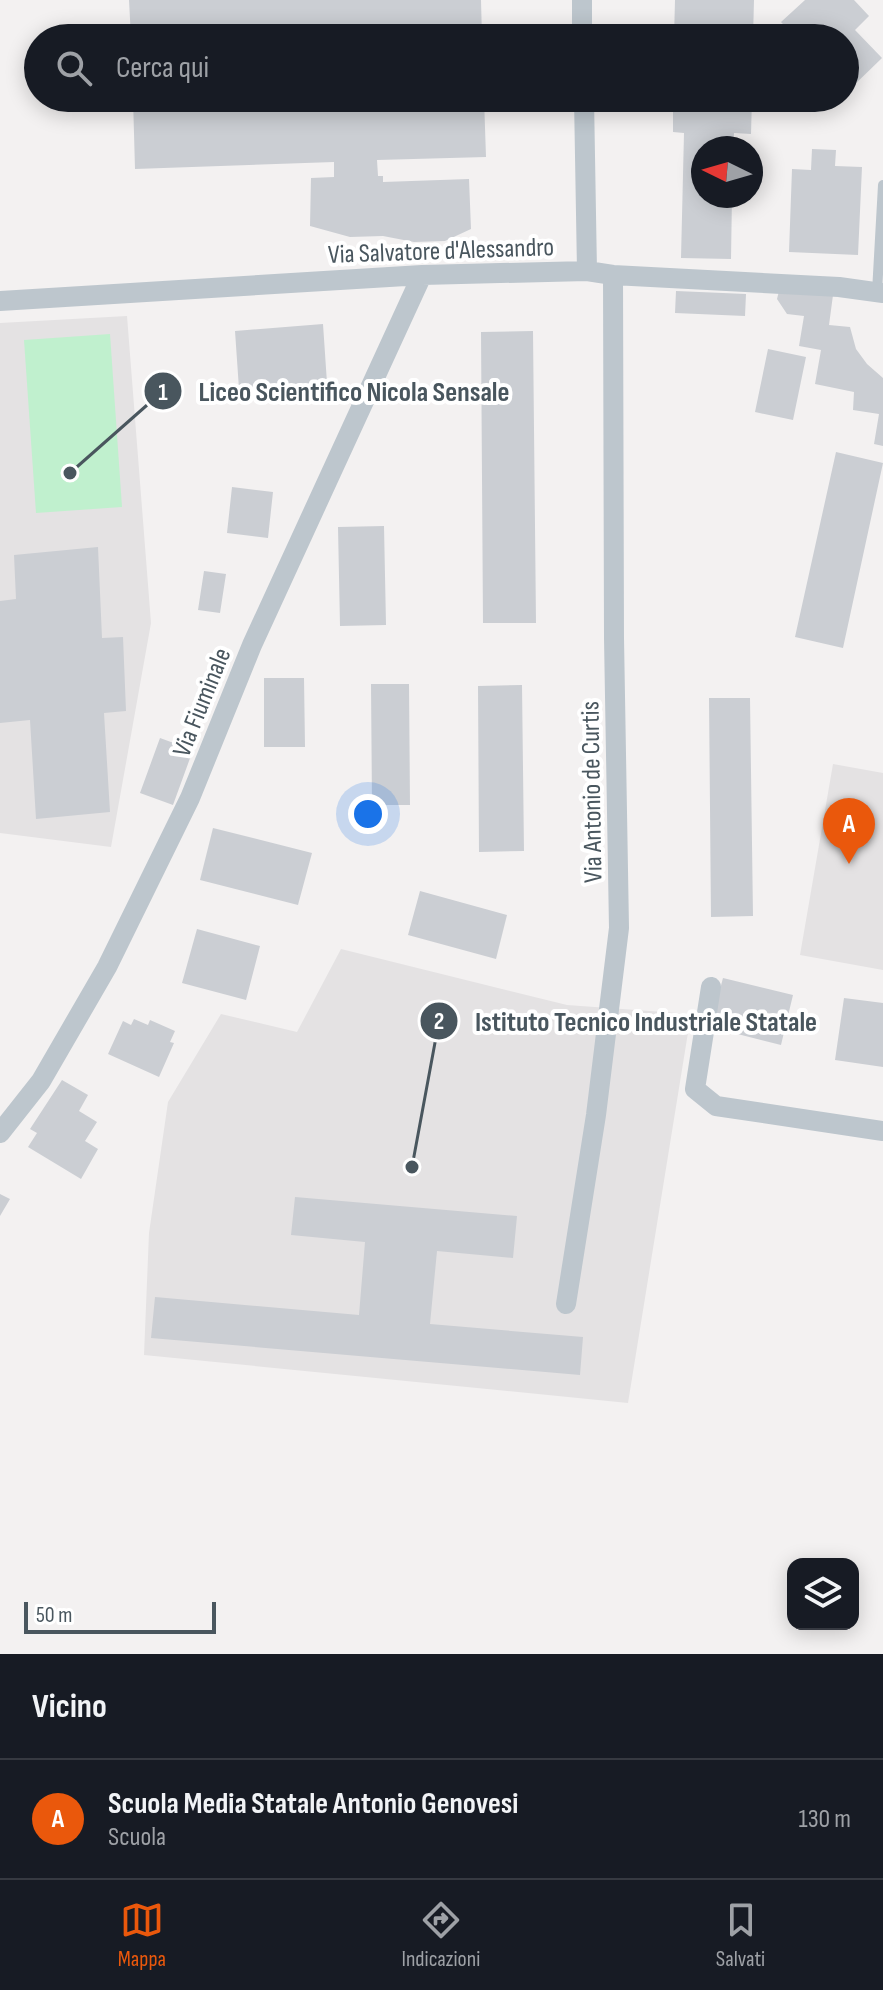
<!DOCTYPE html>
<html lang="it">
<style>
body{margin:0;font-family:"Sofia Sans Condensed",sans-serif;background:#20242c;color:#f1f3f6}
.controls{position:absolute;right:24px;bottom:24px;display:grid;overflow:hidden;border-radius:16px;box-shadow:0 4px 20px #0003}
.controls button{width:72px;height:72px;display:grid;place-items:center;padding:0;border:0;border-bottom:2px solid #363941;background:#171b24;color:#f1f3f6;font:40px sans-serif}
.compass{position:absolute;left:691px;top:136px;width:72px;height:72px;border-radius:50%;background:#171b24;box-shadow:0 4px 20px #0003;rotate:275deg}
.scale{position:absolute;left:24px;bottom:20px;width:192px;box-sizing:border-box;padding-left:8px;border:4px solid #49565e;border-top:0;font-size:22px;line-height:28px;white-space:nowrap;color:#49565e;-webkit-text-stroke:6px #fff;paint-order:stroke}
.you{position:absolute;left:368px;top:814px;width:28px;height:28px;margin:-20px;border:6px solid #fff;border-radius:50%;background:#1a73e8;box-shadow:0 0 0 12px #1a73e833}
.badge{display:grid;place-items:center;width:52px;height:52px;border-radius:50%;background:#ea580c;color:#fff;font-size:26px;font-weight:700}
.pin{position:absolute;translate:-50% -66px;filter:drop-shadow(0 2px 4px #0008)}
.pin::after{content:'';position:absolute;top:42px;width:28px;height:24px;background:inherit;clip-path:polygon(0 0,100% 0,50% 100%)}
.list{margin:0;padding:0;list-style:none}
h2{display:flex;justify-content:space-between;align-items:center;height:104px;margin:0;padding:0 32px;font-size:34px}
h2 small{font-size:26px;font-weight:400;color:#9ea1a6}
.list li{display:grid;grid-template-columns:52px 1fr auto;gap:24px;align-items:center;box-sizing:border-box;height:120px;padding:0 32px;border-top:2px solid #363941}
.list b{display:block;font-size:30px;white-space:nowrap}
.list p{margin:0;font-size:26px;white-space:nowrap;color:#9ea1a6}
.list em{font-size:26px;font-style:normal;color:#9ea1a6}
.icon{flex:none;width:44px;height:44px;fill:none;stroke:currentColor;stroke-width:2;stroke-linecap:round;stroke-linejoin:round}
.map{position:relative;flex:none;width:883px;height:1654px;overflow:hidden}
.search{position:absolute;background:#171b24;box-shadow:0 4px 20px #0003;left:24px;right:24px;top:24px;height:88px;display:flex;align-items:center;gap:20px;box-sizing:border-box;padding:0 28px;border-radius:44px;color:#9ea1a6;font-size:30px}
.sheet{height:224px;background:#171b24}
nav{display:flex;justify-content:space-around;align-items:center;box-sizing:border-box;height:112px;border-top:2px solid #363941;background:#171b24;font-size:22px;color:#9ea1a6}
nav a{display:grid;justify-items:center;gap:4px}
nav .on{color:#ea580c}
.map>svg:first-child{display:block}
</style>
<div class="map">
<svg width="883" height="1654" viewBox="0 0 883 1654">
<rect width="100%" height="100%" fill="#f3f1f1"/>
<path fill="#e4e2e3" d="M 127,316 L 151,623 L 111,847 L 0,833 L 0,323 Z
M 833,764 L 883,773 L 883,970 L 800,955 Z
M 341,949 L 567,1005 L 691,1014 L 628,1403 L 144,1355 L 149,1233 L 168,1102 L 221,1014 L 297,1032 Z"/>
<path fill="#c0f0ce" d="M 110,334 L 122,507 L 36,513 L 24,340 Z"/>
<path fill="#cbced3" d="M 129,0 L 481,0 L 482,38 L 131,38 Z
M 675,0 L 754,0 L 753,38 L 674,38 Z
M 805,0 L 854,0 L 869,16 L 855,30 L 882,58 L 849,90 L 845,89 L 845,38 L 796,38 L 781,22 Z
M 133,98 L 484,98 L 486,157 L 377,160 L 378,176 L 383,176 L 383,182 L 469,179 L 471,229 L 445,241 L 414,242 L 383,236 L 350,237 L 310,226 L 311,178 L 334,177 L 334,162 L 135,169 Z
M 673,98 L 752,98 L 751,134 L 734,133 L 733,148 L 703,148 L 703,196 L 732,196 L 731,259 L 681,258 L 684,133 L 673,132 Z
M 812,149 L 836,150 L 835,166 L 862,167 L 858,255 L 789,252 L 792,169 L 811,170 Z
M 676,291 L 746,294 L 745,316 L 675,313 Z
M 779,291 L 833,295 L 829,325 L 850,327 L 856,349 L 867,364 L 883,378 L 883,446 L 874,444 L 879,414 L 853,410 L 854,392 L 815,384 L 821,350 L 799,346 L 804,316 L 787,314 L 777,299 Z
M 323,324 L 327,383 L 239,389 L 235,331 Z
M 533,331 L 536,623 L 483,623 L 481,332 Z
M 768,349 L 806,357 L 793,420 L 755,412 Z
M 836,452 L 883,463 L 843,648 L 795,637 Z
M 232,487 L 273,492 L 268,538 L 227,533 Z
M 384,526 L 386,625 L 340,626 L 338,527 Z
M 98,547 L 102,638 L 123,637 L 126,711 L 104,713 L 110,812 L 36,819 L 30,720 L 0,723 L 0,601 L 16,599 L 14,555 Z
M 204,571 L 226,574 L 220,613 L 198,610 Z
M 264,678 L 304,678 L 305,747 L 264,747 Z
M 371,684 L 409,684 L 410,805 L 372,805 Z
M 522,685 L 524,851 L 479,852 L 478,686 Z
M 709,698 L 750,698 L 753,916 L 711,917 Z
M 160,738 L 193,750 L 173,805 L 140,793 Z
M 213,828 L 312,853 L 298,905 L 200,880 Z
M 420,891 L 507,915 L 496,959 L 408,935 Z
M 197,929 L 260,946 L 246,1000 L 182,983 Z
M 723,978 L 793,995 L 781,1045 L 710,1027 Z
M 844,998 L 883,1003 L 883,1067 L 835,1060 Z
M 134,1019 L 148,1025 L 150,1020 L 175,1031 L 170,1042 L 174,1043 L 159,1077 L 108,1054 L 123,1021 L 131,1025 Z
M 62,1080 L 88,1095 L 79,1111 L 97,1122 L 85,1141 L 98,1149 L 81,1179 L 28,1147 L 37,1133 L 30,1129 Z
M 0,1194 L 10,1199 L 0,1216 Z
M 295,1197 L 517,1216 L 513,1258 L 437,1251 L 430,1324 L 583,1337 L 580,1375 L 151,1338 L 155,1297 L 359,1315 L 365,1242 L 291,1235 Z"/>
<g fill="none" stroke-linecap="round" stroke-linejoin="round">
<path stroke="#bdc6cd" stroke-width="10" d="M 877,292 L 883,185"/>
<path stroke="#bdc6cd" stroke-width="20" d="M 582,0 L 582,38
M 584,98 L 587,271
M 0,301 L 422,275 L 587,271 L 613,275 L 839,287 L 883,293
M 711,987 L 695,1089 L 716,1106 L 883,1131
M 0,1133 L 41,1081 L 107,967 L 190,798 L 252,645 L 422,275
M 566,1304 L 596,1115 L 619,928 L 614,638 L 613,275"/>
</g>
<g text-anchor="middle" stroke-width="8" stroke-linejoin="round" paint-order="stroke">
<g font-size="26" fill="#49565e" stroke="#fff">
<text transform="translate(441 250) rotate(-2)" y="9">Via Salvatore d'Alessandro</text>
<text transform="translate(201 702) rotate(-68)" y="9">Via Fiuminale</text>
<text transform="translate(591 792) rotate(-91)" y="9">Via Antonio de Curtis</text>
</g>
</g>
<path fill="none" stroke="#49565e" stroke-width="3" d="M70 473L163 391M412 1167L439 1021"/>
<g fill="#49565e" stroke="#fff" stroke-width="3">
<circle cx="70" cy="473" r="8"/>
<circle cx="412" cy="1167" r="8"/>
<circle cx="163" cy="391" r="20"/>
<circle cx="439" cy="1021" r="20"/>
</g>
<g font-size="24" text-anchor="middle" font-weight="bold" fill="#fff">
<text x="163" y="400">1</text>
<text x="439" y="1029">2</text>
</g>
<g font-size="28" text-anchor="middle" font-weight="bold" fill="#49565e" stroke="#fff" stroke-width="8" stroke-linejoin="round" paint-order="stroke">
<text x="354" y="401">Liceo Scientifico Nicola Sensale</text>
<text x="646" y="1031">Istituto Tecnico Industriale Statale</text>
</g>
</svg>
<div class="controls">
<button><svg class="icon" aria-label="layers" viewBox="0 0 24 24"><path d="M12 4l9 5-9 5-9-5zM3 14l9 5 9-5"/></svg></button>
</div>
<svg class="compass" viewBox="-18 -18 36 36"><path d="M0-13l5 13h-10z" fill="#e53935"/><path d="M0 13l5-13h-10z" fill="#9ea1a6"/></svg>
<div class="scale">50 m</div>
<div class="you"></div>
<div class="pin badge" style="left:849px;top:864px">A</div>
<div class="search"><svg class="icon" aria-label="search" viewBox="0 0 24 24"><circle cx="10" cy="10" r="6"/><path d="M15 15l6 6"/></svg>Cerca qui</div>
</div>
<section class="sheet">
<h2>Vicino<small></small></h2>
<ul class="list">
<li><span class="badge">A</span><div><b>Scuola Media Statale Antonio Genovesi</b><p>Scuola</p></div><em>130 m</em></li>
</ul>
</section>
<nav>
<a class="on"><svg class="icon" aria-label="map" viewBox="0 0 24 24"><path d="M3 6l6-2 6 2 6-2v14l-6 2-6-2-6 2zM9 4v14M15 6v14"/></svg>Mappa</a>
<a><svg class="icon" aria-label="directions" viewBox="0 0 24 24"><path d="M12 3l9 9-9 9-9-9zM9 14v-3h6M13 9l2 2-2 2"/></svg>Indicazioni</a>
<a><svg class="icon" aria-label="saved" viewBox="0 0 24 24"><path d="M7 4h10v16l-5-4-5 4z"/></svg>Salvati</a>
</nav>
